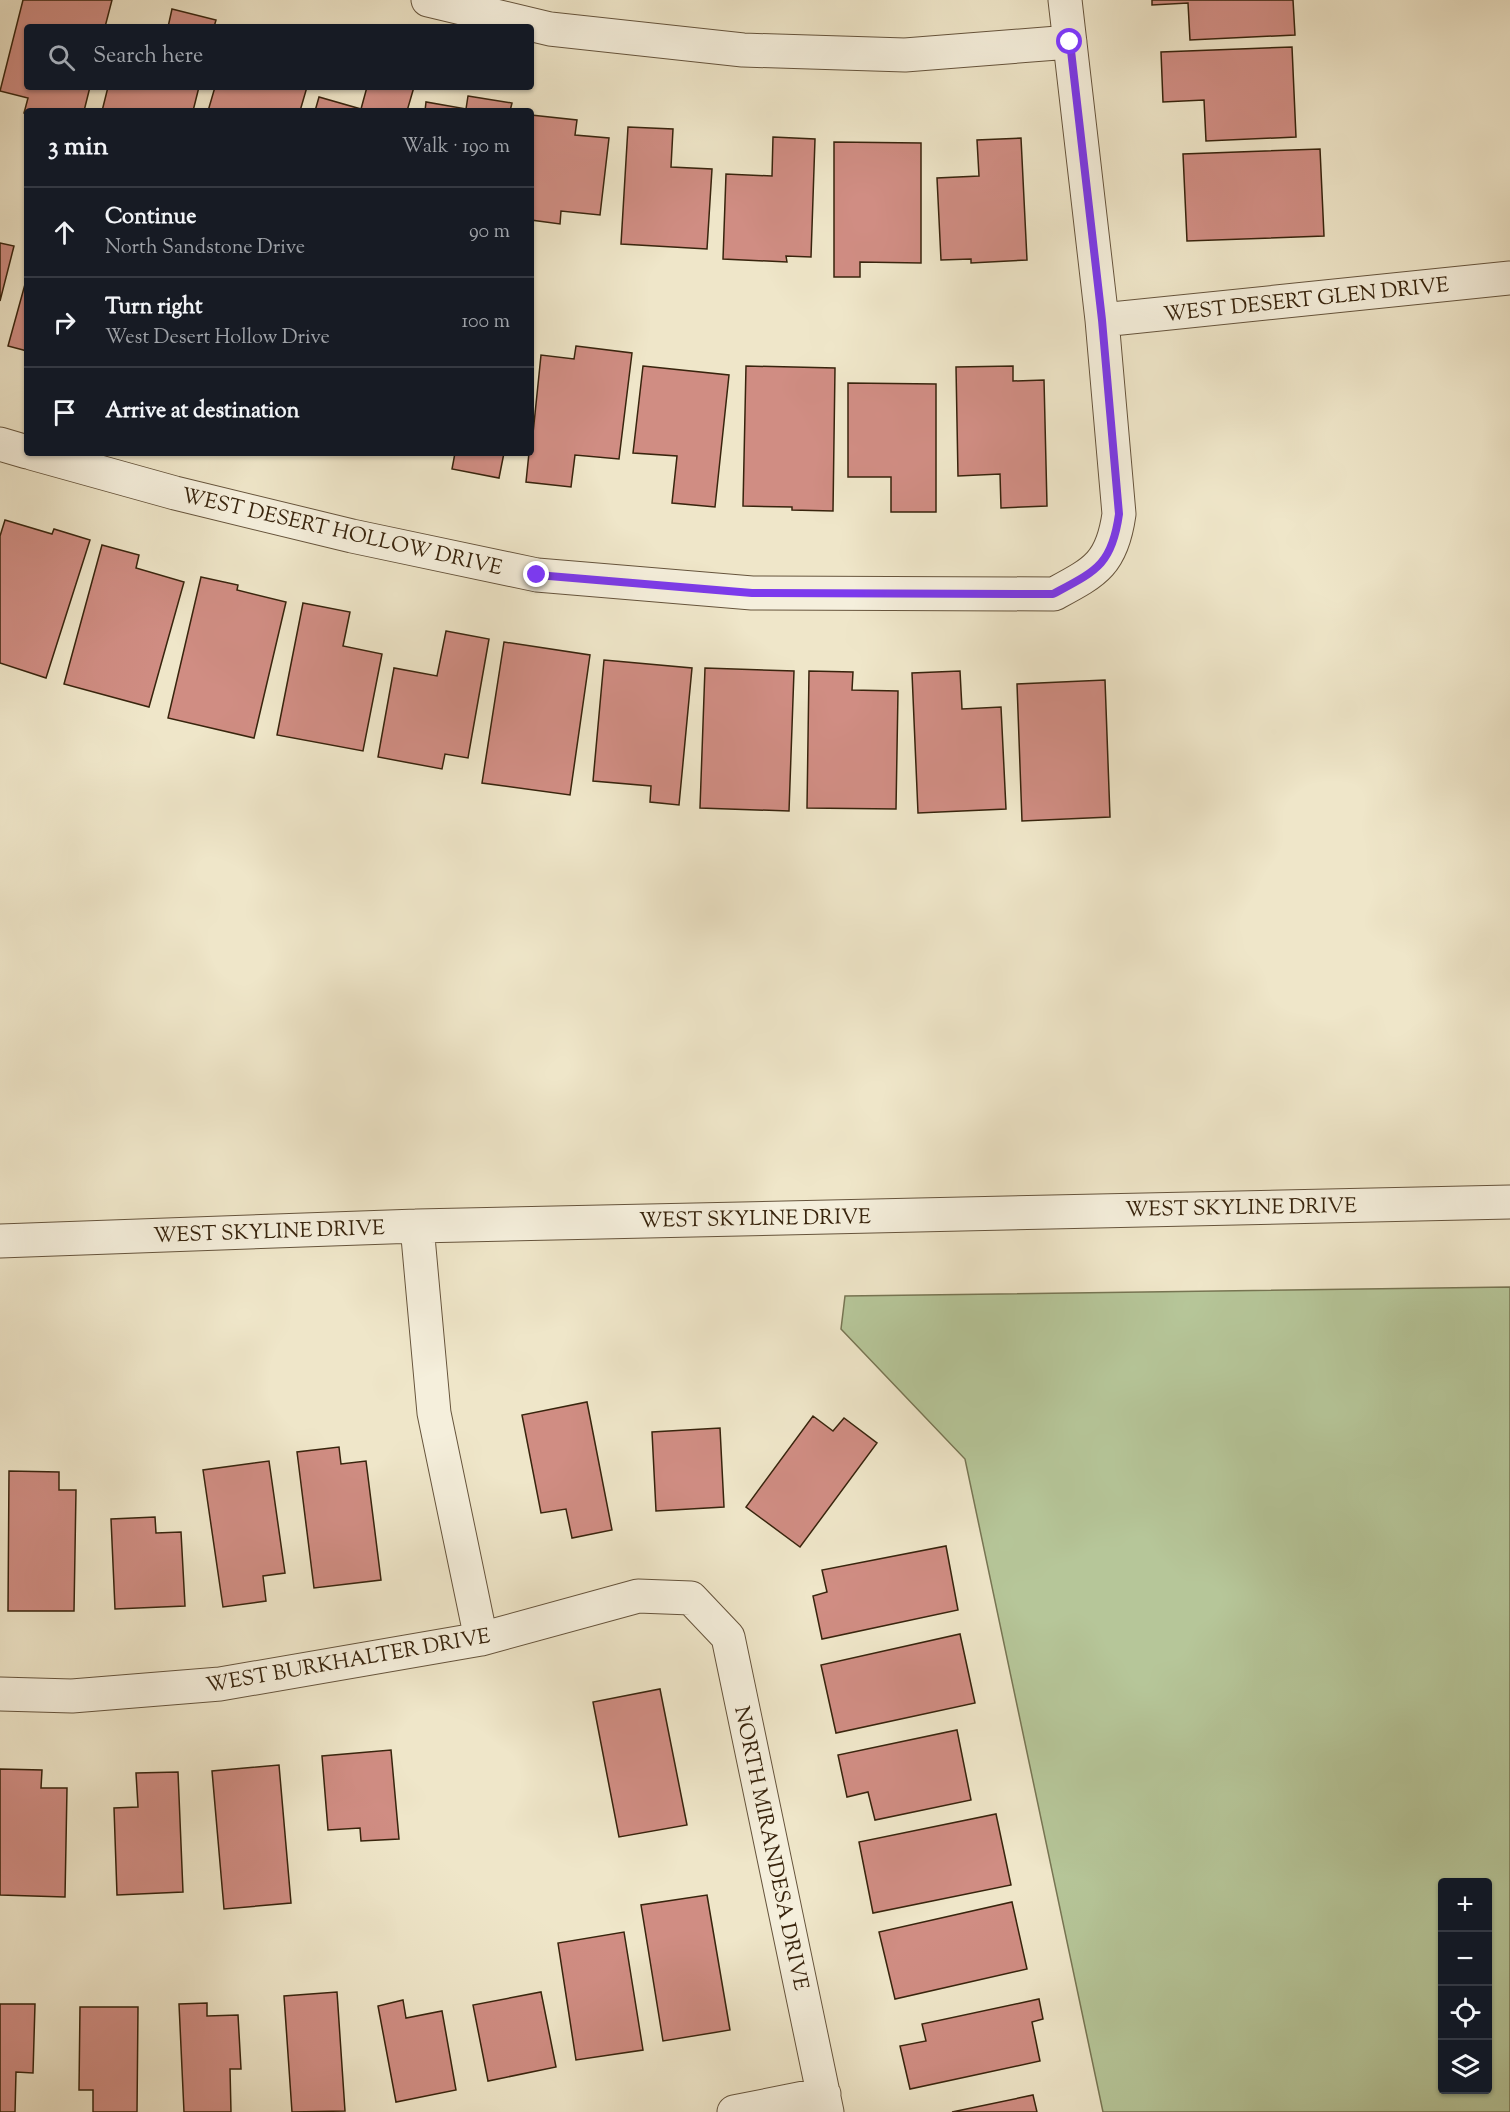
<!DOCTYPE html>
<meta charset="utf-8">
<style>
body{margin:0;font-family:"Sorts Mill Goudy",serif;background:#242831;color:#f1f3f6}
.controls{position:absolute;right:18px;bottom:18px;display:grid;overflow:hidden;border-radius:6px;box-shadow:0 2px 4px #0004}
.controls button{width:54px;height:54px;display:grid;place-items:center;padding:0;border:0;border-bottom:2px solid #363941;background:#171b24;color:#f1f3f6;font:30px sans-serif}
.stop{position:absolute;width:18px;height:18px;margin:-14px;border:4px solid #7c3aed;border-radius:50%;background:#fff}
.stop.end{background:#7c3aed;border-color:#fff;box-shadow:0 2px 6px #0008}
.list{margin:0;padding:0;list-style:none}
h2{display:flex;justify-content:space-between;align-items:center;height:78px;margin:0;padding:0 24px;font-size:26px}
h2 small{font-size:20px;font-weight:400;color:#9ea1a6}
.list li{display:grid;grid-template-columns:39px 1fr auto;gap:18px;align-items:center;box-sizing:border-box;height:90px;padding:0 24px;border-top:2px solid #363941}
.list b{display:block;font-size:22px;white-space:nowrap}
.list p{margin:0;font-size:20px;white-space:nowrap;color:#9ea1a6}
.list em{font-size:20px;font-style:normal;color:#9ea1a6}
.icon{flex:none;width:33px;height:33px;fill:none;stroke:currentColor;stroke-width:2;stroke-linecap:round;stroke-linejoin:round}
.map{position:relative;flex:none;width:1510px;height:2112px;overflow:hidden}
.search{position:absolute;background:#171b24;box-shadow:0 2px 4px #0004;left:24px;top:24px;width:510px;height:66px;display:flex;align-items:center;gap:15px;box-sizing:border-box;padding:0 21px;border-radius:6px;color:#9ea1a6;font-size:22px}
.panel{position:absolute;background:#171b24;box-shadow:0 2px 4px #0004;left:24px;top:108px;width:510px;height:348px;border-radius:6px}
.map>svg:first-child{display:block}
</style>
<div class="map">
<svg width="1510" height="2112" viewBox="0 0 1510 2112">
<rect width="100%" height="100%" fill="#efe6c9"/>
<filter id="stains"><feTurbulence type="fractalNoise" baseFrequency=".00333" numOctaves="4"/><feColorMatrix values="0 0 0 0 .2 0 0 0 0 .09 0 0 0 0 .02 0 0 0 .5 -.17"/></filter>
<radialGradient id="worn" r=".72"><stop offset=".6" stop-color="#630" stop-opacity="0"/><stop offset="1" stop-color="#630" stop-opacity=".3"/></radialGradient>
<path fill="#b6c699" stroke="#777553" stroke-width="1.5" fill-rule="evenodd" d="M 1510,1287 L 1510,2112 L 1103,2112 L 965,1459 L 841,1329 L 845,1296 ZM 1442,1882 L 1488,1882 L 1488,2090 L 1442,2090 Z"/>
<path fill="#d08d83" stroke="#38240d" stroke-width="1.5" d="M 23,0 L 112,0 L 105,27 L 27,27 L 27,87 L 90,87 L 84,111 L 27,111 L 27,114 L 24,113 L 28,98 L 0,91 Z
M 1152,0 L 1293,0 L 1295,35 L 1190,40 L 1188,3 L 1152,5 Z
M 172,9 L 216,20 L 214,27 L 168,27 Z
M 1292,47 L 1296,137 L 1206,141 L 1204,100 L 1163,102 L 1161,52 Z
M 108,87 L 199,87 L 193,111 L 102,111 Z
M 215,87 L 307,87 L 300,111 L 208,111 Z
M 367,87 L 414,87 L 407,111 L 315,111 L 319,97 L 361,109 Z
M 468,96 L 512,103 L 510,111 L 425,111 L 426,102 L 466,109 Z
M 531,115 L 577,120 L 575,135 L 609,138 L 600,215 L 561,211 L 560,224 L 531,220 Z
M 628,127 L 673,129 L 671,167 L 712,169 L 707,249 L 621,244 Z
M 773,137 L 815,139 L 811,257 L 786,256 L 787,262 L 723,259 L 726,174 L 772,176 Z
M 1021,138 L 1027,260 L 971,263 L 971,259 L 941,260 L 937,178 L 979,176 L 977,140 Z
M 834,142 L 921,143 L 921,263 L 860,262 L 860,277 L 834,277 Z
M 1320,149 L 1324,236 L 1187,241 L 1183,154 Z
M 0,243 L 14,246 L 0,301 Z
M 27,277 L 27,351 L 8,346 Z
M 576,346 L 632,353 L 619,459 L 575,455 L 571,487 L 526,482 L 529,453 L 531,453 L 541,355 L 574,359 Z
M 643,366 L 729,375 L 715,507 L 672,503 L 677,456 L 633,453 Z
M 746,366 L 835,368 L 833,511 L 792,510 L 792,507 L 743,506 Z
M 1013,366 L 1013,381 L 1044,380 L 1047,506 L 1001,508 L 1000,474 L 958,476 L 956,367 Z
M 848,383 L 936,384 L 936,512 L 891,512 L 891,477 L 848,477 Z
M 455,453 L 504,453 L 499,478 L 452,469 Z
M 5,520 L 52,534 L 54,529 L 90,540 L 46,678 L 0,663 L 0,536 Z
M 102,545 L 139,555 L 136,568 L 184,582 L 149,707 L 64,684 Z
M 201,577 L 238,585 L 237,590 L 286,602 L 254,738 L 168,718 Z
M 303,603 L 350,612 L 343,646 L 382,654 L 363,751 L 277,735 Z
M 446,631 L 489,639 L 468,758 L 445,754 L 442,769 L 378,757 L 394,668 L 437,676 Z
M 504,642 L 590,655 L 570,795 L 482,783 Z
M 604,660 L 692,668 L 679,805 L 650,802 L 651,786 L 593,781 Z
M 705,668 L 794,671 L 789,811 L 700,808 Z
M 809,671 L 853,672 L 852,690 L 898,691 L 896,809 L 807,808 Z
M 960,671 L 962,709 L 1001,707 L 1006,809 L 918,813 L 912,673 Z
M 1105,680 L 1110,817 L 1022,821 L 1017,684 Z
M 587,1402 L 612,1530 L 572,1538 L 566,1509 L 541,1513 L 522,1415 Z
M 813,1416 L 833,1431 L 844,1418 L 877,1443 L 800,1547 L 746,1507 Z
M 720,1428 L 724,1507 L 656,1511 L 652,1432 Z
M 339,1447 L 341,1464 L 366,1461 L 381,1580 L 314,1588 L 297,1452 Z
M 269,1461 L 285,1573 L 263,1576 L 266,1601 L 223,1607 L 203,1470 Z
M 9,1471 L 59,1472 L 59,1490 L 76,1490 L 74,1611 L 8,1611 Z
M 155,1517 L 156,1533 L 181,1532 L 185,1606 L 115,1609 L 111,1519 Z
M 946,1546 L 958,1610 L 822,1639 L 813,1596 L 827,1592 L 822,1570 Z
M 960,1634 L 975,1703 L 836,1733 L 821,1665 Z
M 660,1689 L 687,1825 L 619,1837 L 593,1702 Z
M 957,1730 L 971,1800 L 875,1820 L 868,1792 L 847,1797 L 838,1755 Z
M 391,1750 L 399,1839 L 361,1841 L 360,1828 L 328,1830 L 322,1756 Z
M 279,1765 L 291,1903 L 224,1909 L 212,1771 Z
M 0,1769 L 42,1770 L 41,1788 L 67,1788 L 65,1897 L 0,1895 Z
M 178,1772 L 183,1892 L 117,1895 L 114,1808 L 138,1807 L 136,1773 Z
M 996,1814 L 1011,1885 L 873,1913 L 859,1842 Z
M 707,1895 L 730,2030 L 663,2041 L 641,1905 Z
M 1012,1902 L 1027,1969 L 895,1999 L 879,1932 Z
M 624,1932 L 643,2050 L 576,2060 L 558,1943 Z
M 337,1992 L 345,2111 L 292,2112 L 284,1996 Z
M 541,1992 L 556,2067 L 488,2081 L 473,2005 Z
M 1039,1999 L 1043,2019 L 1032,2022 L 1040,2061 L 910,2089 L 900,2046 L 926,2041 L 922,2024 Z
M 403,2000 L 406,2018 L 442,2011 L 456,2090 L 396,2102 L 378,2006 Z
M 207,2003 L 207,2016 L 238,2015 L 241,2069 L 230,2069 L 231,2112 L 184,2112 L 179,2004 Z
M 0,2004 L 35,2004 L 33,2073 L 16,2072 L 15,2112 L 0,2112 Z
M 80,2007 L 138,2007 L 137,2112 L 93,2112 L 93,2090 L 79,2090 Z
M 1033,2095 L 1037,2112 L 952,2112 Z"/>
<g fill="none" stroke-linecap="round" stroke-linejoin="round">
<defs>
<path id="minor" d="M 428,0 L 550,29 L 743,50 L 905,55 L 1070,42
M 1102,320 L 1510,278
M 0,444 L 27,452
M 31,453 L 175,493 L 352,536 L 537,575 L 752,593 L 1054,594 C 1095,572 1112,564 1119,514 L 1102,320 L 1065,0
M 417,1226 L 434,1413 L 481,1639
M 0,1241 L 417,1226 L 1510,1202
M 0,1694 L 72,1696 L 220,1684 L 481,1639 L 638,1596 L 691,1598 L 728,1637 L 827,2112
M 734,2112 L 824,2094"/>
</defs>
<use href="#minor" stroke="#66543c" stroke-width="35"/>
<use href="#minor" stroke="#f5efdc" stroke-width="33"/>
</g>
<g fill="none" stroke-linecap="round" stroke-linejoin="round">
<path stroke="#7c3aed" stroke-width="8" d="M 537,575 L 752,593 L 1053,594 C 1096,571 1112,565 1119,514 L 1102,320 L 1070,42"/>
</g>
<g text-anchor="middle" stroke-width="6" stroke-linejoin="round" paint-order="stroke">
<g font-size="21" fill="#38240d" stroke="#f5efdc">
<text transform="translate(1306 299) rotate(-6)" y="7">WEST DESERT GLEN DRIVE</text>
<text transform="translate(342 531) rotate(13)" y="7">WEST DESERT HOLLOW DRIVE</text>
<text transform="translate(1241 1207) rotate(-1)" y="7">WEST SKYLINE DRIVE</text>
<text transform="translate(755 1218) rotate(-1)" y="7">WEST SKYLINE DRIVE</text>
<text transform="translate(269 1231) rotate(-2)" y="7">WEST SKYLINE DRIVE</text>
<text transform="translate(348 1660) rotate(-10)" y="7">WEST BURKHALTER DRIVE</text>
<text transform="translate(772 1848) rotate(78)" y="7">NORTH MIRANDESA DRIVE</text>
</g>
</g>
<rect width="100%" height="100%" filter="url(#stains)"/>
<rect width="100%" height="100%" fill="url(#worn)"/>
</svg>
<div class="controls">
<button>+</button>
<button>−</button>
<button><svg class="icon" aria-label="locate" viewBox="0 0 24 24"><circle cx="12" cy="12" r="6"/><path d="M12 2v4M12 18v4M2 12h4M18 12h4"/></svg></button>
<button><svg class="icon" aria-label="layers" viewBox="0 0 24 24"><path d="M12 4l9 5-9 5-9-5zM3 14l9 5 9-5"/></svg></button>
</div>
<div class="stop" style="left:1070px;top:42px"></div>
<div class="stop end" style="left:537px;top:575px"></div>
<div class="search"><svg class="icon" aria-label="search" viewBox="0 0 24 24"><circle cx="10" cy="10" r="6"/><path d="M15 15l6 6"/></svg>Search here</div>
<section class="panel">
<h2>3 min<small>Walk · 190 m</small></h2>
<ul class="list">
<li><svg class="icon" aria-label="ahead" viewBox="0 0 24 24"><path d="M12 20V5M6 11l6-6 6 6"/></svg><div><b>Continue</b><p>North Sandstone Drive</p></div><em>90 m</em></li>
<li><svg class="icon" aria-label="right" viewBox="0 0 24 24"><path d="M7 20v-9h11M14 6l5 5-5 5"/></svg><div><b>Turn right</b><p>West Desert Hollow Drive</p></div><em>100 m</em></li>
<li><svg class="icon" aria-label="arrive" viewBox="0 0 24 24"><path d="M6 21V4h12l-3 4 3 4H6"/></svg><div><b>Arrive at destination</b></div></li>
</ul>
</section>
</div>
